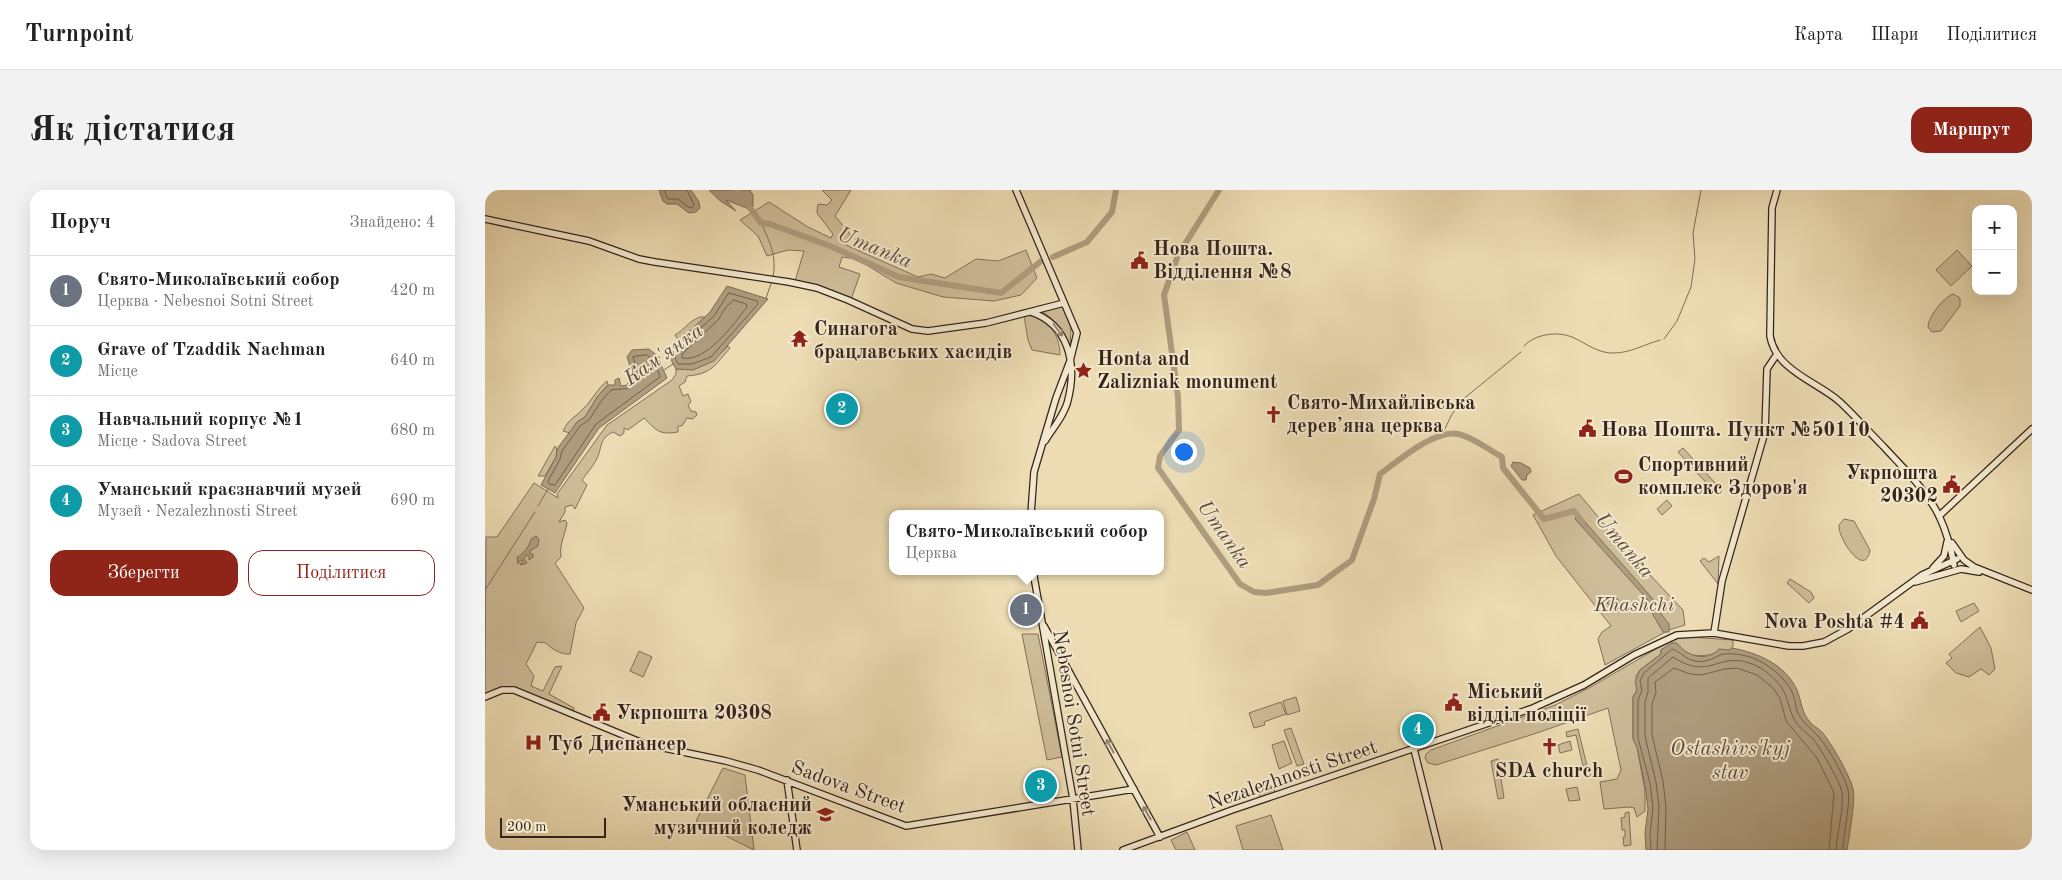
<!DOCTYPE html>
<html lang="uk">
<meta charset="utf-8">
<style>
body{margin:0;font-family:"Old Standard TT",serif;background:#f2f2f2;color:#222}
.controls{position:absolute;right:15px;top:15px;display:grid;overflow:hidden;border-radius:10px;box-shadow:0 5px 20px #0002}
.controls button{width:45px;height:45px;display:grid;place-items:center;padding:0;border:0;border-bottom:1px solid #e0e0e0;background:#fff;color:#222;font:25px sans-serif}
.scale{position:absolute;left:15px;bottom:12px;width:106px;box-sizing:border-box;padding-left:5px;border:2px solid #35241b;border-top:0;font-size:14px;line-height:18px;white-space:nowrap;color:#35241b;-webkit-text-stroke:4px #f3e8ce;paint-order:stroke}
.you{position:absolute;left:698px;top:261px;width:18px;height:18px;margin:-12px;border:4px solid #fff;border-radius:50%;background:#1a73e8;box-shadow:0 0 0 8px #1a73e833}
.badge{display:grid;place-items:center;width:32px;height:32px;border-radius:50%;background:#8f2418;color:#fff;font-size:16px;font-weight:700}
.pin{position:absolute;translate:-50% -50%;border:2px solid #fff;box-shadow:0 1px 5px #0006}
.popup{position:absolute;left:404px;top:320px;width:275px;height:65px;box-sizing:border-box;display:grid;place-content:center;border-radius:10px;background:#fff;filter:drop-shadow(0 1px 4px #0005);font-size:16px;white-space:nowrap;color:#767676}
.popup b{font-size:19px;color:#222}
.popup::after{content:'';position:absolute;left:50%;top:100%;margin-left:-10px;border:10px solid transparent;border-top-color:#fff}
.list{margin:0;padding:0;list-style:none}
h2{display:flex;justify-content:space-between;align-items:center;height:65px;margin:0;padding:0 20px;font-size:21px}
h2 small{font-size:16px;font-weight:400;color:#767676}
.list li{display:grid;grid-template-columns:32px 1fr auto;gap:15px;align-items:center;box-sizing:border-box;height:70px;padding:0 20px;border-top:1px solid #e0e0e0}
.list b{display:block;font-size:19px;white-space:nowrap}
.list p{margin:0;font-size:16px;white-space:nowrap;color:#767676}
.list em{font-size:16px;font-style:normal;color:#767676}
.actions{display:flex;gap:10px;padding:15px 20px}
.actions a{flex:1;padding:11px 0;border:1px solid #8f2418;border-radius:15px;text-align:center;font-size:18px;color:#8f2418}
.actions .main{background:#8f2418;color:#fff}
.map{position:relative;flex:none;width:1547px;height:660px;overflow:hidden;border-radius:15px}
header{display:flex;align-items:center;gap:30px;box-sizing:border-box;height:70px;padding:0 25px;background:#fff;border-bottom:1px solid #e0e0e0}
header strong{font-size:24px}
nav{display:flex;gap:28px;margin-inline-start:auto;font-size:18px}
.intro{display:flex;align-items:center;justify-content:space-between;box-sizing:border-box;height:120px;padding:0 30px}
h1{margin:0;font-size:35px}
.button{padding:12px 22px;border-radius:15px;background:#8f2418;color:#fff;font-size:18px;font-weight:700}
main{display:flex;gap:30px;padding:0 30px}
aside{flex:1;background:#fff;border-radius:15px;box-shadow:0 5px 20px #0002}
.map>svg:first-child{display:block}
</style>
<header>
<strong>Turnpoint</strong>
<nav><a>Карта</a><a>Шари</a><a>Поділитися</a></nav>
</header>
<div class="intro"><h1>Як дістатися</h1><a class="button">Маршрут</a></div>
<main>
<aside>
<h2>Поруч<small>Знайдено: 4</small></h2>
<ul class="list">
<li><span class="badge" style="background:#6b7280">1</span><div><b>Свято-Миколаївський собор</b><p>Церква · Nebesnoi Sotni Street</p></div><em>420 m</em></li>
<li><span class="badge" style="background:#0f9aa8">2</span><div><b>Grave of Tzaddik Nachman</b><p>Місце</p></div><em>640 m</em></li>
<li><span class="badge" style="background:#0f9aa8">3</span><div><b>Навчальний корпус №1</b><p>Місце · Sadova Street</p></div><em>680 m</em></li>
<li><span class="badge" style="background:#0f9aa8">4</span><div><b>Уманський краєзнавчий музей</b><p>Музей · Nezalezhnosti Street</p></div><em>690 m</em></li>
</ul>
<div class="actions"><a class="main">Зберегти</a><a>Поділитися</a></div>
</aside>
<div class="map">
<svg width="1547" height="660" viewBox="0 0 1547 660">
<rect width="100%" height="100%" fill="#eddcb3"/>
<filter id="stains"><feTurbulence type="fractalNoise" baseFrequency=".004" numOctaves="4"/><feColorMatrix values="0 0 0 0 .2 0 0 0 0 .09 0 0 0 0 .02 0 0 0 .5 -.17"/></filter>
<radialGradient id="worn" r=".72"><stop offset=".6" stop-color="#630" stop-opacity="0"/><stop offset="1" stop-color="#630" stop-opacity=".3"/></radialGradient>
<path fill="#cebd99" stroke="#82705a" d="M 337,0 L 366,0 L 350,26 L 365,44 L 361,55 L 433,87 L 446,84 L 460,88 L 491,69 L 513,71 L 541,60 L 552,88 L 536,105 L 509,111 L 458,107 L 411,93 L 372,69 L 357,67 L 354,77 L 375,84 L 366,110 L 310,91 L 319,61 L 303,60 L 282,66 L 273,46 L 255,30 L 284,12 L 323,37 L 346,48 L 348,44 L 332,23 L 333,14 L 342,15 L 347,10 Z
M 1472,60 L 1487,76 L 1466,96 L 1451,80 Z
M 1468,104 L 1475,108 L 1475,116 L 1456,141 L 1447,142 L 1443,137 C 1443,127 1459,107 1468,104 Z
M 573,116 L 579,118 L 586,137 L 585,157 C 579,142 570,129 556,121 Z
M 539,126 C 562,123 575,145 575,165 L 547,160 L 543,150 Z
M 215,127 L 220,127 L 194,151 L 190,145 C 200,139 204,131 215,127 Z
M 243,156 L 245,158 C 230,175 227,184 202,186 L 200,192 L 194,196 L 198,206 L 203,204 L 206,212 L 203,215 L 206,221 L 211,222 L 212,225 L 207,229 L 202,228 L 197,236 L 193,236 L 193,242 C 174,245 172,241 159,228 L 143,240 L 139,238 L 139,243 L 135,246 L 128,242 C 115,248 117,256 113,266 C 110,274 102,283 97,290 L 102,295 L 90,319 L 87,315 L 80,317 L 80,322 L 74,332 L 80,330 L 82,333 C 80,345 74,355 76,367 L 70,373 L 99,418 L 91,433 L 85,464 C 77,465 66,459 61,453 L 52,452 L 41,474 L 49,486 L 46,496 L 58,501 L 70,477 L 77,476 L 64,504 L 89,518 L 88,525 L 29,500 L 17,500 L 0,507 L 1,347 L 12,347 L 49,293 L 73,308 L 72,304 L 122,235 L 187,190 L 191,184 L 191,179 C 215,181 228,172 243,156 Z
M 122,191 L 123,195 L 113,206 L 100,227 L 92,232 L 85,243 L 78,241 C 85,227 90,228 99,218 C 108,209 112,199 122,191 Z
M 70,256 L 72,259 L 71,267 L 60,286 L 53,286 Z
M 1198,258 L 1232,295 L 1227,299 L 1193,262 Z
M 1094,304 L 1135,353 L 1198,420 L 1200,435 L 1184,440 L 1120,475 L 1113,449 L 1117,442 L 1126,436 L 1071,366 L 1048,325 Z
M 1182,310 L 1187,316 L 1177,325 L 1172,319 Z
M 1359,329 L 1369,331 L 1385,360 C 1380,390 1352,347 1354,335 Z
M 1234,366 L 1233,394 L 1215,371 L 1219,368 L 1224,372 Z
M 1305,389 L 1326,402 L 1329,408 L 1324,413 L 1302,393 Z
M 1489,413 L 1494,421 L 1476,432 L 1471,421 Z
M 1495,437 L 1506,458 L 1510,479 L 1504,485 L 1496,479 L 1484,487 L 1471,483 L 1461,473 L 1467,468 L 1464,464 Z
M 537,444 L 553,444 L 577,567 L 562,570 Z
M 1205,447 L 1248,450 L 1248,456 L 1245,460 C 1225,464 1207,473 1192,454 L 1187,453 L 1176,460 L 1176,464 L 1155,480 L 1151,486 L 1152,500 L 1148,507 L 1148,549 L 1152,557 L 1160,601 L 1160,621 L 1152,627 L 1149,618 L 1145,617 L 1119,619 L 1115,592 L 1132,589 L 1136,580 L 1123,518 L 1049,544 L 951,575 L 943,573 L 940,568 L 941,564 L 946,560 L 1070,515 L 1104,498 L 1188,449 Z
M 154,461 L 167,467 L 158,487 L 145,481 Z
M 811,507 L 815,521 L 802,525 L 798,511 Z
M 796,512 L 801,524 L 779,532 L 780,535 L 769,538 L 764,523 Z
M 806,538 L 819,574 L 812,576 L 799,540 Z
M 1093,539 L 1102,576 L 1098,576 L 1091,545 L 1082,547 L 1081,542 Z
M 799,551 L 807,573 L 794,579 L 787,555 Z
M 1085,551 L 1087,560 L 1075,563 L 1073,555 Z
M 1013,569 L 1019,608 L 1013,609 L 1006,571 Z
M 238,578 L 260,585 L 269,660 L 211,631 Z
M 782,593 L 788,595 L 790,602 L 775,607 L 772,596 Z
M 1092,597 L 1095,610 L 1084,611 L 1081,599 Z
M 1144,622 L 1146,655 L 1139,656 L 1138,647 L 1140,647 L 1140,640 L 1137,640 L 1136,628 L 1140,627 L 1140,623 Z
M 786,625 L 798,660 L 758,660 L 751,636 Z
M 702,642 L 710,660 L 691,660 L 686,650 Z"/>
<path fill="#ae9d7f" stroke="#7e6d57" d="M 174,0 L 206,0 L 214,12 L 215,18 L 211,22 L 204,23 L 192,14 L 182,14 L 178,11 Z
M 224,0 L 265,0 L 268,5 L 268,17 L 264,19 L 241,10 L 251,21 L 234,10 Z
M 242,96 L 283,109 L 229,171 L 208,180 L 191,179 L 185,168 L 185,160 L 225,122 Z
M 164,159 L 175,168 L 177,177 L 182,188 L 114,238 L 70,303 L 56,295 L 71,267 L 72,259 L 92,232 L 100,227 L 113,206 L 123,195 L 130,195 L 130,190 L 134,188 L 136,196 L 142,195 L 148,184 L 142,167 L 147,160 Z
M 1028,272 L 1036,273 L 1045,278 L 1046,282 L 1042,285 L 1041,290 L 1037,290 L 1026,276 Z
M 1093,324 L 1167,408 L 1173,420 L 1184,434 L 1184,442 L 1178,442 L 1167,423 L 1162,409 L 1090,329 Z
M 51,346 L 54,349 L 53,356 L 45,361 L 45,364 L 48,364 L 48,367 L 44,370 L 44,366 L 41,365 L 39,369 L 42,373 L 36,375 L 35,374 L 38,371 L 35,370 L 33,374 L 32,367 C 38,365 45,355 46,349 Z
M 1127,407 L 1132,408 L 1136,416 L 1136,420 L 1132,423 L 1122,413 Z
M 1187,453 L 1192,453 C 1202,467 1222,472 1234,459 L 1245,460 L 1247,458 C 1273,463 1300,474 1312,500 C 1317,512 1316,522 1325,532 C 1328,536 1333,538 1337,542 C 1346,553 1365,585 1368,599 C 1371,608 1364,648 1362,660 L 1161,660 L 1160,643 L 1163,619 L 1160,595 L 1152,557 L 1148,549 L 1148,507 L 1152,500 L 1150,492 L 1155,480 L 1176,464 L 1176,460 Z"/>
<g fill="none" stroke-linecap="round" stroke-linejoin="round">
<path stroke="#72604d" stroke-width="1" d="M 179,0 L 183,9 L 193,9 L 203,17 L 207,18 L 209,15 L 202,0
M 244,103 L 272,111 L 273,114 L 226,167 L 207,174 L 193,174 L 190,168 L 191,160 L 229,126 Z
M 249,110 L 261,114 L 262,117 C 249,134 221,173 197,168 L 197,164 L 233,130 L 241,117 Z
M 162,165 L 170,171 L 175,187 L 111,234 L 70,295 L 64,294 L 63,291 L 75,269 L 77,261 L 95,236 L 104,230 L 117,210 L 126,200 C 143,197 145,204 153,184 L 148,167 Z
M 1166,660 L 1165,643 L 1168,618 L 1165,593 L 1153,548 L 1153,510 L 1157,500 L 1155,491 L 1159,483 L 1187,459 C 1195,461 1201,470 1210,471 C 1220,473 1227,469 1235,465 C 1242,462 1261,465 1268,468 C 1283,474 1300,487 1307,502 C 1311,510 1310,520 1315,527 C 1320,534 1325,538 1331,544 C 1341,553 1360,587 1363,600 C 1366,610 1358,646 1358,660
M 1172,660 L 1174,617 L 1171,592 L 1160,546 L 1160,512 L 1163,502 L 1163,488 L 1188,467 C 1224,491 1233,462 1264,473 C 1275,476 1285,484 1292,492 C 1303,503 1302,514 1308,527 C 1312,537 1321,542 1328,549 C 1335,557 1356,593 1357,603 C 1359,620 1352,642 1351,660
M 1180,660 L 1181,617 L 1178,591 L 1167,545 L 1167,514 L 1171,503 L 1170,492 L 1189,478 L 1205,484 L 1216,485 L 1240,479 L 1252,478 L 1272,485 L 1288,498 L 1295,508 L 1301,531 L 1332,568 L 1349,603 L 1344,660"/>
<path stroke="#7e6d57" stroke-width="1" d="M 276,33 C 285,52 292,66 288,87
M 281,108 L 287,91
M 1179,149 L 1192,131 L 1206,97 L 1210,69 L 1208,43 L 1216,0
M 1039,156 C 1050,144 1072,141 1087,147 C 1101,153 1113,164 1130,163 C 1144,163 1161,154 1175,150
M 179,180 L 188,174
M 957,245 L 966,226 L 977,210 L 1036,162
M 53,316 L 63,299
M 0,400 L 50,322"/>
<path stroke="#ae9d7f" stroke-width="6" d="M 252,0 L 276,33 L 285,34 L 345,56 L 414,87 L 516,103 L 555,72
M 734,0 L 693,65 L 679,105 L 693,207 L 694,240 L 675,266 L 673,278 L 755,394 L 769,402 L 781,403 L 833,395 L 867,370 L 889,309 L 895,284 C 913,271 950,239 973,244 C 990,248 1002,259 1017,267 L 1018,278 L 1059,329 L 1089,321 L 1097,331
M 568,67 L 602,52 L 627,22 L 631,0"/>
<defs>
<path id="secondary" d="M 531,0 L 592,143 L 585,171 L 571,208 L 549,282 L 546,324
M 1292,0 L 1287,18 L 1285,146 C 1291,181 1333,192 1355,212 C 1370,226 1384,242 1398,256 C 1418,278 1442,300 1455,328 C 1462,343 1466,359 1469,375
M 0,29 L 104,51 L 154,69 L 170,72 L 304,92 L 332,98 L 363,110 L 427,139 L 443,141 L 501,133 L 579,113
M 546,122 C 584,135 592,174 583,210 C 580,224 568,238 560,251
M 1454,326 L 1547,239
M 1467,353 L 1479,370 L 1489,377 L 1547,400
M 1448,378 L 1459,366 L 1462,352
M 548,381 L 588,609 L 593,660
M 1430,392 L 1476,379 L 1494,382
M 559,436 L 675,647
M 1229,443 L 1237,391 L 1280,242 L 1282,179 L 1292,164
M 0,507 L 17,500 L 29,500 L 160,554 L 241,571 L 273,580 L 421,636 L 649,599
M 929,559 L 954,660
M 302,590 L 312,660
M 638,660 L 747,620 L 1048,518 L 1099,495 L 1149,465 L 1192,445 L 1229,443 L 1304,456 L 1318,456 L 1339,452 L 1363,439 L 1437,385 L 1472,369"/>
</defs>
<use href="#secondary" stroke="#35241b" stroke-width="8"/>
<use href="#secondary" stroke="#f3e8ce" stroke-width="5.5"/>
</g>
<defs><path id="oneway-shaft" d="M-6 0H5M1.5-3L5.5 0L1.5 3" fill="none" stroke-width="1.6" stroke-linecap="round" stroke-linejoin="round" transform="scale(1.25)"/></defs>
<g stroke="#948674">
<use href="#oneway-shaft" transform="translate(573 140) rotate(53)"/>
<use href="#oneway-shaft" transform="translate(625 556) rotate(-119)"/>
<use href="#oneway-shaft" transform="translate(662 623) rotate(-119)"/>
</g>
<defs>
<symbol id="civic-bare" viewBox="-9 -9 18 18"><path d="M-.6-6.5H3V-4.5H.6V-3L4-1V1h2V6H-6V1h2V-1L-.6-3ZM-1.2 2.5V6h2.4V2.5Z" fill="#8f2418" stroke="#f3e8ce" stroke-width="2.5" paint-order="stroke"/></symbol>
<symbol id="temple-bare" viewBox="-9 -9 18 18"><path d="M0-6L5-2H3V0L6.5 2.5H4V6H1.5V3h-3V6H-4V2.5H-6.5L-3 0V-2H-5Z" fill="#8f2418" stroke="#f3e8ce" stroke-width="2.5" paint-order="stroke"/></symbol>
<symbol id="sight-bare" viewBox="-9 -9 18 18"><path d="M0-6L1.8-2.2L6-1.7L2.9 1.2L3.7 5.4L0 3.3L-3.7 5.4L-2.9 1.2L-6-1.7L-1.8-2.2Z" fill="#8f2418" stroke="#f3e8ce" stroke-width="2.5" paint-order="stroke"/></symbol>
<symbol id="church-bare" viewBox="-9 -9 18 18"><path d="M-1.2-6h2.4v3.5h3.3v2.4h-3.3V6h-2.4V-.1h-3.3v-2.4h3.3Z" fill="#8f2418" stroke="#f3e8ce" stroke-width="2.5" paint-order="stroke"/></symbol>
<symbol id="stadium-bare" viewBox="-9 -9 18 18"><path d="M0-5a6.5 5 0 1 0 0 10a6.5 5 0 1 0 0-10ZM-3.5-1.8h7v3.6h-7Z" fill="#8f2418" stroke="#f3e8ce" stroke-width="2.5" paint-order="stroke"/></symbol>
<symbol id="hospital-bare" viewBox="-9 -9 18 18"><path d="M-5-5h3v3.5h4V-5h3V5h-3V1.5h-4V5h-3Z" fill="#8f2418" stroke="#f3e8ce" stroke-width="2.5" paint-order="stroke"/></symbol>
<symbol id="university-bare" viewBox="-9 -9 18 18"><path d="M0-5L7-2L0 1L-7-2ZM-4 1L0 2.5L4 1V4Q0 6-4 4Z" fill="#8f2418" stroke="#f3e8ce" stroke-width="2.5" paint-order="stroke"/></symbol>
</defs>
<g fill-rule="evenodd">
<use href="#civic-bare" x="642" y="58" width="25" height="25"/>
<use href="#temple-bare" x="302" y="136" width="25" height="25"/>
<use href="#sight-bare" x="586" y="168" width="25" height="25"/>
<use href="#church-bare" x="776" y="212" width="25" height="25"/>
<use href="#civic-bare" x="1090" y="226" width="25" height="25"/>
<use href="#stadium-bare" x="1126" y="274" width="25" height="25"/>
<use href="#civic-bare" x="1454" y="282" width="25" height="25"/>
<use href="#civic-bare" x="1422" y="418" width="25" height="25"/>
<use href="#civic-bare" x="956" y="500" width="25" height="25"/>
<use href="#civic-bare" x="104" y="510" width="25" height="25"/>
<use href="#hospital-bare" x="36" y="540" width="25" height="25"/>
<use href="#church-bare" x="1052" y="544" width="25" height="25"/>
<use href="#university-bare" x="328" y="612" width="25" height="25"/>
</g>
<g text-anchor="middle" stroke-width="4" stroke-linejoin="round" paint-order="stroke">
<g font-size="20" font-weight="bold" fill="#35241b" stroke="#f3e8ce" text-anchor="start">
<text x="668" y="65">Нова Пошта.<tspan x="668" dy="23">Відділення №8</tspan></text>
<text x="329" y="145">Синагога<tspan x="329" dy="23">брацлавських хасидів</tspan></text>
<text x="612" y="175">Honta and<tspan x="612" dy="23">Zalizniak monument</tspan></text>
<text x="802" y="219">Свято-Михайлівська<tspan x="802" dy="23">деревʼяна церква</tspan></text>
<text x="1116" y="246">Нова Пошта. Пункт №50110</text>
<text x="1153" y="281">Спортивний<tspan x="1153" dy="23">комплекс Здоров'я</tspan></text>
<text x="1453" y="289" text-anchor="end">Укрпошта<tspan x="1453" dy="23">20302</tspan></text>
<text x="1420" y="438" text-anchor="end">Nova Poshta #4</text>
<text x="982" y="508">Міський<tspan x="982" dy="23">відділ поліції</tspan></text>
<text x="131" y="529">Укрпошта 20308</text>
<text x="63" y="560">Туб Диспансер</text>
<text x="1064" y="587" text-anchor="middle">SDA church</text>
<text x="327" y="621" text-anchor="end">Уманський обласний<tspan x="327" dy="23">музичний коледж</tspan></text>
</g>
<g font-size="20" font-style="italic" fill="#5b4a3a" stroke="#f3e8ce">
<text x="1149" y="421">Khashchi</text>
</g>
<g font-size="20" fill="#35241b" stroke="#f3e8ce">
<text transform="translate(590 533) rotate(81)" y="7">Nebesnoi Sotni Street</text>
<text transform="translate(807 584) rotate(-19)" y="7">Nezalezhnosti Street</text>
<text transform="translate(364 596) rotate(20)" y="7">Sadova Street</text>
</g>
<g font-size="21" font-style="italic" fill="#5f4e3e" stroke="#f3e8ce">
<text transform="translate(390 57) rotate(22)" y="7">Umanka</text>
<text transform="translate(178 164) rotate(-35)" y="7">Кам'янка</text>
<text transform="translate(740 344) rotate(55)" y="7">Umanka</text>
<text transform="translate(1140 355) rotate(50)" y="7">Umanka</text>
<text x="1245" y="565">Ostashivs'kyj<tspan x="1245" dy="24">stav</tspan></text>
</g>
</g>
<rect width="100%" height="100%" filter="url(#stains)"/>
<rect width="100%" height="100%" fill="url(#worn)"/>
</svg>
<div class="controls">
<button>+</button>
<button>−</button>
</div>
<div class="scale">200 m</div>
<div class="you"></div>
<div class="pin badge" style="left:541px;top:420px;background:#6b7280">1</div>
<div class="popup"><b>Свято-Миколаївський собор</b>Церква</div>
<div class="pin badge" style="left:357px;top:219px;background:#0f9aa8">2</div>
<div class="pin badge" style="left:556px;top:596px;background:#0f9aa8">3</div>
<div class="pin badge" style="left:933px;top:540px;background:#0f9aa8">4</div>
</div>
</main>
